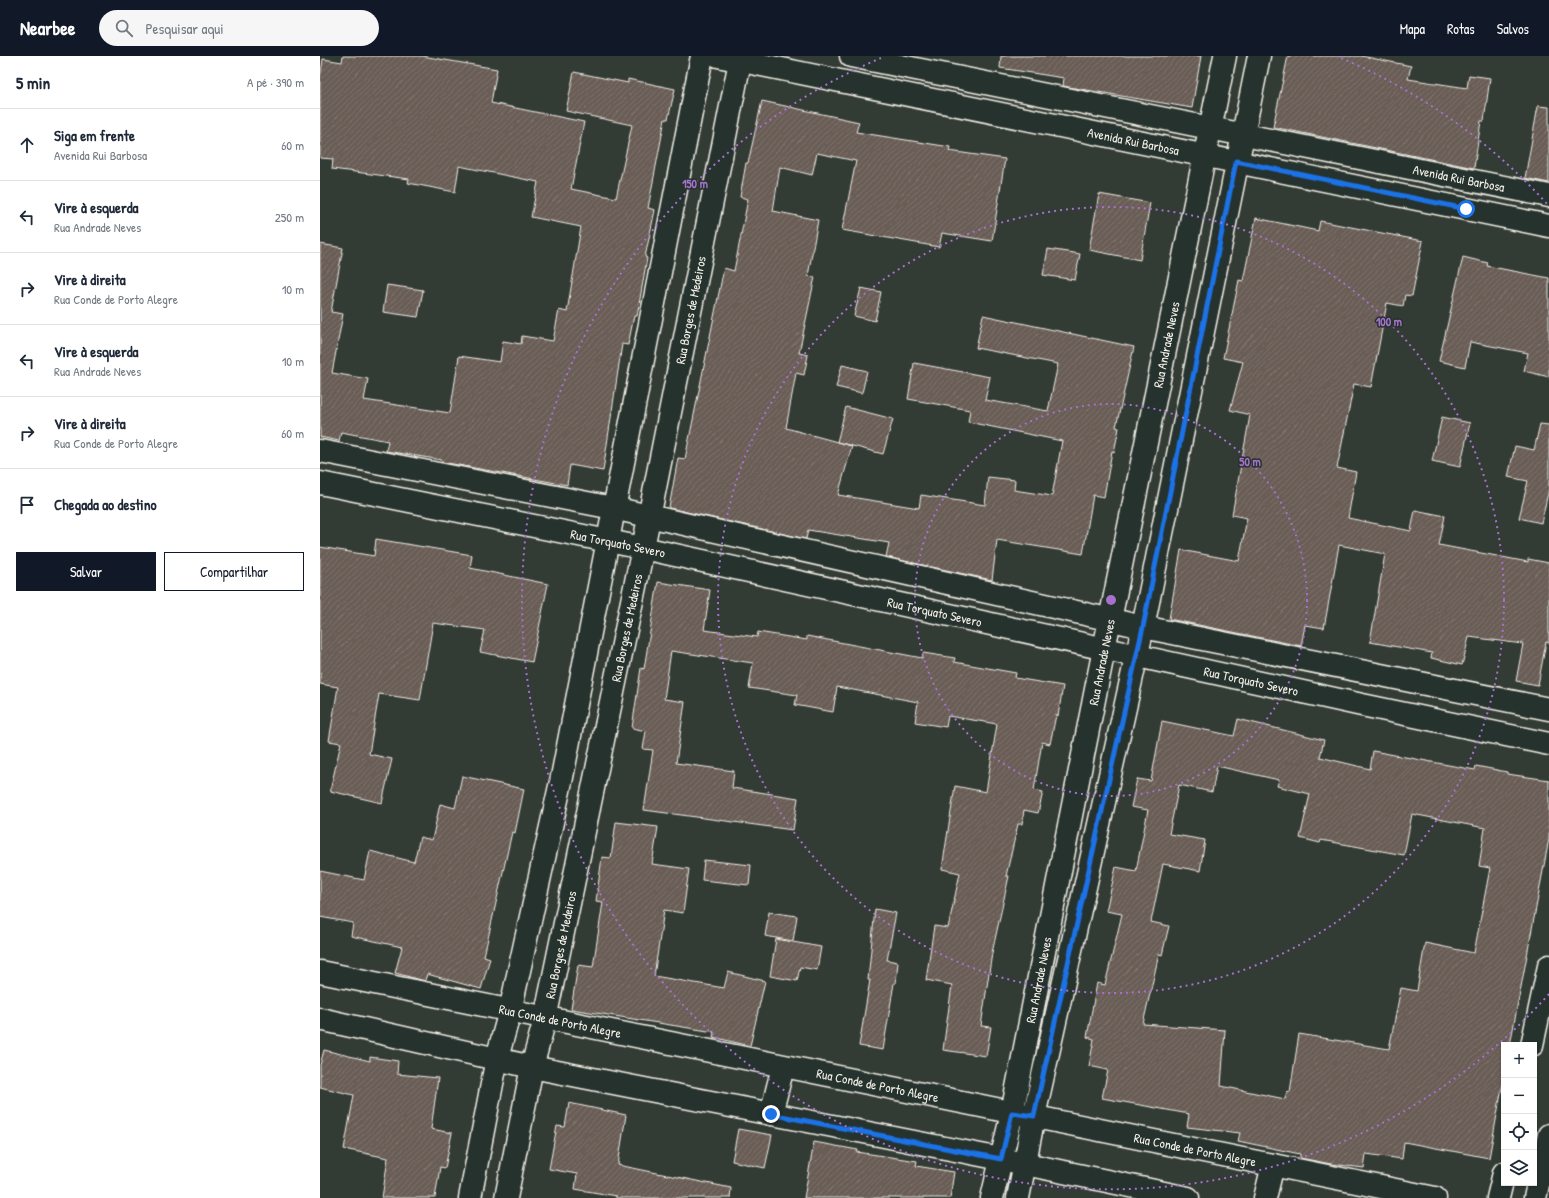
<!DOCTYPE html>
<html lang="pt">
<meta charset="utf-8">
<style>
body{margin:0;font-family:"Patrick Hand",sans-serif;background:#f6f6f7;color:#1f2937}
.controls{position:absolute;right:12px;bottom:12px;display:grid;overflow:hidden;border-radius:0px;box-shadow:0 1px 3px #0004}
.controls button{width:36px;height:36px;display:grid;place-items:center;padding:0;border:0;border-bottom:1px solid #e0e1e3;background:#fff;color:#1f2937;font:20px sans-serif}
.stop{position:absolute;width:12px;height:12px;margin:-9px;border:3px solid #1a73e8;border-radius:50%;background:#fff}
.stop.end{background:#1a73e8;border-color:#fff;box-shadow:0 1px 4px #0008}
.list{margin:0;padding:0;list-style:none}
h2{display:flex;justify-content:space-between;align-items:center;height:52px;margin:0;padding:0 16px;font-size:17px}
h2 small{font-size:13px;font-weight:400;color:#747a83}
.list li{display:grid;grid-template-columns:26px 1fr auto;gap:12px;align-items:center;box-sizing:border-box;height:72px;padding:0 16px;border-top:1px solid #e0e1e3}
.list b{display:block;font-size:15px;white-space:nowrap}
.list p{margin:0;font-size:13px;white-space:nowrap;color:#747a83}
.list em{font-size:13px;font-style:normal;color:#747a83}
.actions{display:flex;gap:8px;padding:12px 16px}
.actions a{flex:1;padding:9px 0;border:1px solid #111827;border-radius:0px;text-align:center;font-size:14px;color:#111827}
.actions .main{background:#111827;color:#fff}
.icon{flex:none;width:22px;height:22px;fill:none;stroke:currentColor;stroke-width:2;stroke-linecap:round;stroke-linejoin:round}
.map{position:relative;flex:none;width:1229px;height:1142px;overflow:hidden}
header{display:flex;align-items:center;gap:24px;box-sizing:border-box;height:56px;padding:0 20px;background:#111827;color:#fff}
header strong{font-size:19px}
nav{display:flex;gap:22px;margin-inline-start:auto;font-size:14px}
.search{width:280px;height:36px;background:#f6f6f7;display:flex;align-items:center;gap:10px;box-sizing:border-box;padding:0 14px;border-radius:22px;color:#747a83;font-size:15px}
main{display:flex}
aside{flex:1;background:#fff}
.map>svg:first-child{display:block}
</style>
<header>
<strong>Nearbee</strong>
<div class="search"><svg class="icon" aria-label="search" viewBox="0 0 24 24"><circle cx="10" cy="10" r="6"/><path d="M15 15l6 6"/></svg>Pesquisar aqui</div>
<nav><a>Mapa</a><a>Rotas</a><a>Salvos</a></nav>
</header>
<main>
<aside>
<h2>5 min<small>A pé · 390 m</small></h2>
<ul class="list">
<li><svg class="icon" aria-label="ahead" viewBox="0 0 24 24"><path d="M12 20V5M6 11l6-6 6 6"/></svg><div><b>Siga em frente</b><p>Avenida Rui Barbosa</p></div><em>60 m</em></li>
<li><svg class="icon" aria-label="left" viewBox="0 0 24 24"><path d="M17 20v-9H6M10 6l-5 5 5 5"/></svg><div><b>Vire à esquerda</b><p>Rua Andrade Neves</p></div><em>250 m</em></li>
<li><svg class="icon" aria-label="right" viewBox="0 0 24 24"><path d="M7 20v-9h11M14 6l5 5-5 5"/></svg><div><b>Vire à direita</b><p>Rua Conde de Porto Alegre</p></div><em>10 m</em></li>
<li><svg class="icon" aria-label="left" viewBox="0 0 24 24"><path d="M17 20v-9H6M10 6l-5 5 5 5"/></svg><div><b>Vire à esquerda</b><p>Rua Andrade Neves</p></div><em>10 m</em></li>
<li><svg class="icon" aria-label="right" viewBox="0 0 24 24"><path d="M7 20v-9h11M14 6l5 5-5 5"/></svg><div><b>Vire à direita</b><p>Rua Conde de Porto Alegre</p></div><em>60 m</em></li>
<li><svg class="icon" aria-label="arrive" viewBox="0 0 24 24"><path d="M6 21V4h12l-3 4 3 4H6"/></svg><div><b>Chegada ao destino</b></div></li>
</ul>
<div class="actions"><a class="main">Salvar</a><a>Compartilhar</a></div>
</aside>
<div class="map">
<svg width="1229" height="1142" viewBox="0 0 1229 1142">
<defs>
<pattern id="building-hatch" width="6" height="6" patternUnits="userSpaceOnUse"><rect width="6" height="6" fill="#695d56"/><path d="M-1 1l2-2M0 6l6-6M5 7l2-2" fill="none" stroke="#7f756e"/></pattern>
</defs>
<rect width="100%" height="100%" fill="#333b35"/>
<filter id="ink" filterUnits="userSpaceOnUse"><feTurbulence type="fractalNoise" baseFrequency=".025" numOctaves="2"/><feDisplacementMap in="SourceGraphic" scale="8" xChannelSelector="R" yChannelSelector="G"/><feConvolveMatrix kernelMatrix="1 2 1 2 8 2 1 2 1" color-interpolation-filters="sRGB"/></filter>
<g filter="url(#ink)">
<path fill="url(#building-hatch)" stroke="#f4f1e8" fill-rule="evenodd" d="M 23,0 L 102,0 L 177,13 L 171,47 L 264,66 L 251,133 L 296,142 L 312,69 L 246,55 L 254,16 L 308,27 L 308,23 L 355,33 L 348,63 L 345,63 L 328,152 L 335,154 L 325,201 L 327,202 L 317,260 L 314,260 L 308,289 L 302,288 L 283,415 L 250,409 L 247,429 L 122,406 L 122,404 L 66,395 L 68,385 L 21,376 L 19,385 L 0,381 L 0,188 L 23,192 L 11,256 L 23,258 L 12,317 L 48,323 L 44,344 L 130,357 L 139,300 L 180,306 L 183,285 L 201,288 L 202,280 L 233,285 L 239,254 L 247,256 L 261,171 L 211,161 L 218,126 L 139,110 L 135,136 L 88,127 L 89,123 L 12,113 L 13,103 L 0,102 L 0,23 L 3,3 L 22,6 Z
M 681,0 L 881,0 L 872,52 L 743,30 L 744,22 L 680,12 Z
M 968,0 L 1041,0 L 1091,10 L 1088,23 L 1147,32 L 1149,19 L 1170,22 L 1164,65 L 1161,65 L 1154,112 L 953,71 Z
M 442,45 L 539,66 L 536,76 L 630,91 L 629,95 L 685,103 L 672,185 L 622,177 L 619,191 L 522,174 L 536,105 L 497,97 L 492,119 L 460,111 L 453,155 L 498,164 L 488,220 L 495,221 L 479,297 L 488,299 L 484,319 L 476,317 L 466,372 L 532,390 L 518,439 L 599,452 L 601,439 L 665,449 L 668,421 L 695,424 L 694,434 L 732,440 L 742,385 L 648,366 L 650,354 L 588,343 L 594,307 L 670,321 L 665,344 L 728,355 L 738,308 L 656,292 L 663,259 L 814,291 L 796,371 L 799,372 L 794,396 L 792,395 L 784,441 L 773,439 L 763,498 L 677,484 L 672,524 L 566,501 L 569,487 L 488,474 L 486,483 L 349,452 L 358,402 L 365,403 L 404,212 L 414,215 L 428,143 L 420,141 L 426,107 L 428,107 Z
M 1218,50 L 1229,51 L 1229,127 L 1205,122 Z
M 779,138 L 830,147 L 820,204 L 769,194 Z
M 936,162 L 998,175 L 1000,165 L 1103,185 L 1092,240 L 1085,239 L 1083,250 L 1067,247 L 1051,331 L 1034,328 L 1017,412 L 1036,416 L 1028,462 L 1091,475 L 1095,454 L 1125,460 L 1119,489 L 1208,506 L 1208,503 L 1229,507 L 1229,587 L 1226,586 L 1218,629 L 1196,625 L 1203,588 L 1149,581 L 1142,609 L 1111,602 L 1112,597 L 1050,586 L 1065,498 L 1019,489 L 1004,572 L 985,569 L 981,590 L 849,563 L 861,494 L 919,505 L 927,462 L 912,459 L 930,359 L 910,354 L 923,306 L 903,302 L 919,224 L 923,225 Z
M 728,193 L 760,198 L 755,224 L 723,219 Z
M 1143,201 L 1168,207 L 1167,210 L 1229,222 L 1229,321 L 1204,315 L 1208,297 L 1150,286 L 1145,311 L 1119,305 Z
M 67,229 L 103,234 L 98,261 L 63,256 Z
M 541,232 L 561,236 L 555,265 L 534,260 Z
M 522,309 L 547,315 L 542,337 L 516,331 Z
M 526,351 L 573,363 L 563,398 L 517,386 Z
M 1122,361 L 1150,367 L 1140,411 L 1112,405 Z
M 1220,368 L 1229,369 L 1229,433 L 1221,467 L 1199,462 L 1208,425 L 1188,421 L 1195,390 L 1214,394 Z
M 56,483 L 152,499 L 150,512 L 228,528 L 212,606 L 160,596 L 165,574 L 113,567 L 100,644 L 59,638 L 49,698 L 72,703 L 62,747 L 10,735 L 21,687 L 9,685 L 18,631 L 0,628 L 0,491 L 54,500 Z
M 338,526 L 390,534 L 384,574 L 437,581 L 438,576 L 487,584 L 487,580 L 602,602 L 603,597 L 635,602 L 634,606 L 696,617 L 695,622 L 743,630 L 738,660 L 736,659 L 730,688 L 722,686 L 714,734 L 723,736 L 718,757 L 704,754 L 702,768 L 698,768 L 686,820 L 689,820 L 672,897 L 661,970 L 671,971 L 666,1000 L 623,994 L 632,929 L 606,924 L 614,870 L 628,872 L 640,817 L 622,813 L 635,730 L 666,736 L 677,668 L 628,660 L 626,671 L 595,666 L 598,646 L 517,631 L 513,656 L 475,649 L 477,639 L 429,632 L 433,607 L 351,595 L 344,643 L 365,646 L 356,707 L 414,715 L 412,732 L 478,742 L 473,774 L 324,754 L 333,694 L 323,693 L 326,675 L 312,672 L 321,612 L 324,613 Z
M 918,663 L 1004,684 L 1000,701 L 1050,713 L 1053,695 L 1155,714 L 1156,710 L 1187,716 L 1187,718 L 1229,724 L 1229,783 L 1190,989 L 1184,989 L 1184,1021 L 1169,1102 L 1084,1086 L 1082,1103 L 1046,1098 L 1044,1112 L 1011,1108 L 980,1102 L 980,1098 L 918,1085 L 920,1077 L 867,1071 L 869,1058 L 782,1042 L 788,1014 L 769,1010 L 774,983 L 767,981 L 777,927 L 785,929 L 802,858 L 786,855 L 796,811 L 816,815 L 828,754 L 811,751 L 817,723 L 831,725 L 842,665 L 914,680 ZM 897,710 L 959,724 L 957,730 L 990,738 L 980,782 L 1000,787 L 1001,784 L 1084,799 L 1092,758 L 1165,772 L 1159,810 L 1170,812 L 1154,897 L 1105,887 L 1097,935 L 1081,932 L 1069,993 L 979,978 L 970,1036 L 967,1035 L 965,1043 L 901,1030 L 905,974 L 823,968 L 839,898 L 842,899 L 849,870 L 831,866 L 843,808 L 880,815 L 885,784 L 849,778 L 859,729 L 892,736 Z
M 142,720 L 204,733 L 195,777 L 192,776 L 164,900 L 170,902 L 161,933 L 107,918 L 105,925 L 75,917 L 82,891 L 31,880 L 33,867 L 0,861 L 0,815 L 44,824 L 50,795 L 94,806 L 100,781 L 112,784 L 120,748 L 135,752 Z
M 296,766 L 338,771 L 332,808 L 369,813 L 363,857 L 344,854 L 334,920 L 404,932 L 408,916 L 445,925 L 430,990 L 393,981 L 394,976 L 251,953 L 258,909 L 273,911 L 283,846 L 276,845 L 282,801 L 291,802 Z
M 384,804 L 431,809 L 429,829 L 382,824 Z
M 555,853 L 576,857 L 567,904 L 578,906 L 576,927 L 574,927 L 563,994 L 539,990 L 550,924 L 548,924 Z
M 449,856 L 477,860 L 473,885 L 445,880 Z
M 456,883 L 501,891 L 497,914 L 480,911 L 477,925 L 450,920 Z
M 4,994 L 50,1005 L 50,1001 L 78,1005 L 77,1018 L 118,1022 L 111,1073 L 132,1077 L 125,1112 L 120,1111 L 115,1142 L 62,1142 L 68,1102 L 24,1093 L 34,1039 L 0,1031 L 0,1009 Z
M 249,1047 L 306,1059 L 298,1109 L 411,1132 L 410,1142 L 296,1142 L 296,1140 L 255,1133 L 257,1118 L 229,1113 L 237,1070 L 245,1071 Z
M 418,1073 L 452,1079 L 445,1112 L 412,1105 Z
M 494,1086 L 538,1094 L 537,1096 L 597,1105 L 596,1110 L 634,1116 L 630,1142 L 484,1142 Z"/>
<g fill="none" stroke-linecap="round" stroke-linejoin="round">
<defs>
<g id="street">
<path id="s1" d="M 398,0 L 1229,170"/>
<path id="s2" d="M 531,0 L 1229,140"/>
<path d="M 0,395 L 293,452 L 823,571 L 1229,653"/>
<path id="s3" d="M 0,427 L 323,492 L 1042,649 L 1229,688"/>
<path id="s4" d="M 0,916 L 1115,1142"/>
<path d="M 0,963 L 212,1011 L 681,1103 L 868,1142"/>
<path d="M 1212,989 L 1229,910"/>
<path d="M 451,1058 L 463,1011"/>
<path d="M 150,1142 L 177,1002 L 190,955 L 242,721 L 382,0"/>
<path id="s5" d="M 186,1142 L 212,1011 L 225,963 L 323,492 L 421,0"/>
<path id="s6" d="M 672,1142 L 692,1057 L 784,593 L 905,0"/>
<path d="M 698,1142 L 714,1060 L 823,571 L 939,0"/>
<path d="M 945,1142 L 953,1109"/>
<path d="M 1178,1142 L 1184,1117"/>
<path d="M 1215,1142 L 1229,1079"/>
</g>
</defs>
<use href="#street" stroke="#f4f1e8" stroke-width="25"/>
<use href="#street" stroke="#26332d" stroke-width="22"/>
</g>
</g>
<g fill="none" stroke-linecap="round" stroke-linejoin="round" filter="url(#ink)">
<path stroke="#1a73e8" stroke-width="5" d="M 451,1058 L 681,1103 L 692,1057 L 714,1060 L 823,571 L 916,105 L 1146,153"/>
</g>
<g fill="none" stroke="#a571cd" stroke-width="2" stroke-dasharray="2 4">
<circle cx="791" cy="544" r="196"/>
<circle cx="791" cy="544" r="393"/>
<path d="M1229 938A589 589 0 1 1 561 2M1021 2A589 589 0 0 1 1229 150"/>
</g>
<g text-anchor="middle" stroke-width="3" stroke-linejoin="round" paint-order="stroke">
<g font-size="13" fill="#f4f1e8" stroke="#26332d">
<text dy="5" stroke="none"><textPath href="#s1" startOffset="424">Avenida Rui Barbosa</textPath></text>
<text dy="5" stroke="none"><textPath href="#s2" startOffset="620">Avenida Rui Barbosa</textPath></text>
<text dy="5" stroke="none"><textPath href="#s5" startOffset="907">Rua Borges de Medeiros</textPath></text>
<text dy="5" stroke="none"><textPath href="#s6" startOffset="871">Rua Andrade Neves</textPath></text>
<text dy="5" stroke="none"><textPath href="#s3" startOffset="304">Rua Torquato Severo</textPath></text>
<text dy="5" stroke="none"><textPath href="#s3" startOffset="628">Rua Torquato Severo</textPath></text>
<text dy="5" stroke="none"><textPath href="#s5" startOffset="583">Rua Borges de Medeiros</textPath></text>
<text dy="5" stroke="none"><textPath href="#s6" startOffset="547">Rua Andrade Neves</textPath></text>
<text dy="5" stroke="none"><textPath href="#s3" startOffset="952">Rua Torquato Severo</textPath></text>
<text dy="5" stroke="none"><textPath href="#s5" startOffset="259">Rua Borges de Medeiros</textPath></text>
<text dy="5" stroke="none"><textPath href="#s6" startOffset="223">Rua Andrade Neves</textPath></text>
<text dy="5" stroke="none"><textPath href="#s4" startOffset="245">Rua Conde de Porto Alegre</textPath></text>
<text dy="5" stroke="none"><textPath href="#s4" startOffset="569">Rua Conde de Porto Alegre</textPath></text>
<text dy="5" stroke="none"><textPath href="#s4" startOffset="893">Rua Conde de Porto Alegre</textPath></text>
</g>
</g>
<circle cx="791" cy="544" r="6" fill="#a571cd" stroke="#26332d" stroke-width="2"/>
<g font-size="12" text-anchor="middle" font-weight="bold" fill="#a571cd" stroke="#26332d" stroke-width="3" stroke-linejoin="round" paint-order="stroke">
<text x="375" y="132">150 m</text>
<text x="1069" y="270">100 m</text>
<text x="930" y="410">50 m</text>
</g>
</svg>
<div class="controls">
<button>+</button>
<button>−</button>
<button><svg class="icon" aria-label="locate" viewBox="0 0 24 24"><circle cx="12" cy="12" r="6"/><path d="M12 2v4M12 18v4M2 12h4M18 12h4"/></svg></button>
<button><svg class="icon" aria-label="layers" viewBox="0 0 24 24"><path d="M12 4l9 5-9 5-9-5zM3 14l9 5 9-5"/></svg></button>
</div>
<div class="stop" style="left:1146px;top:153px"></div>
<div class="stop end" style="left:451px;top:1058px"></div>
</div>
</main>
